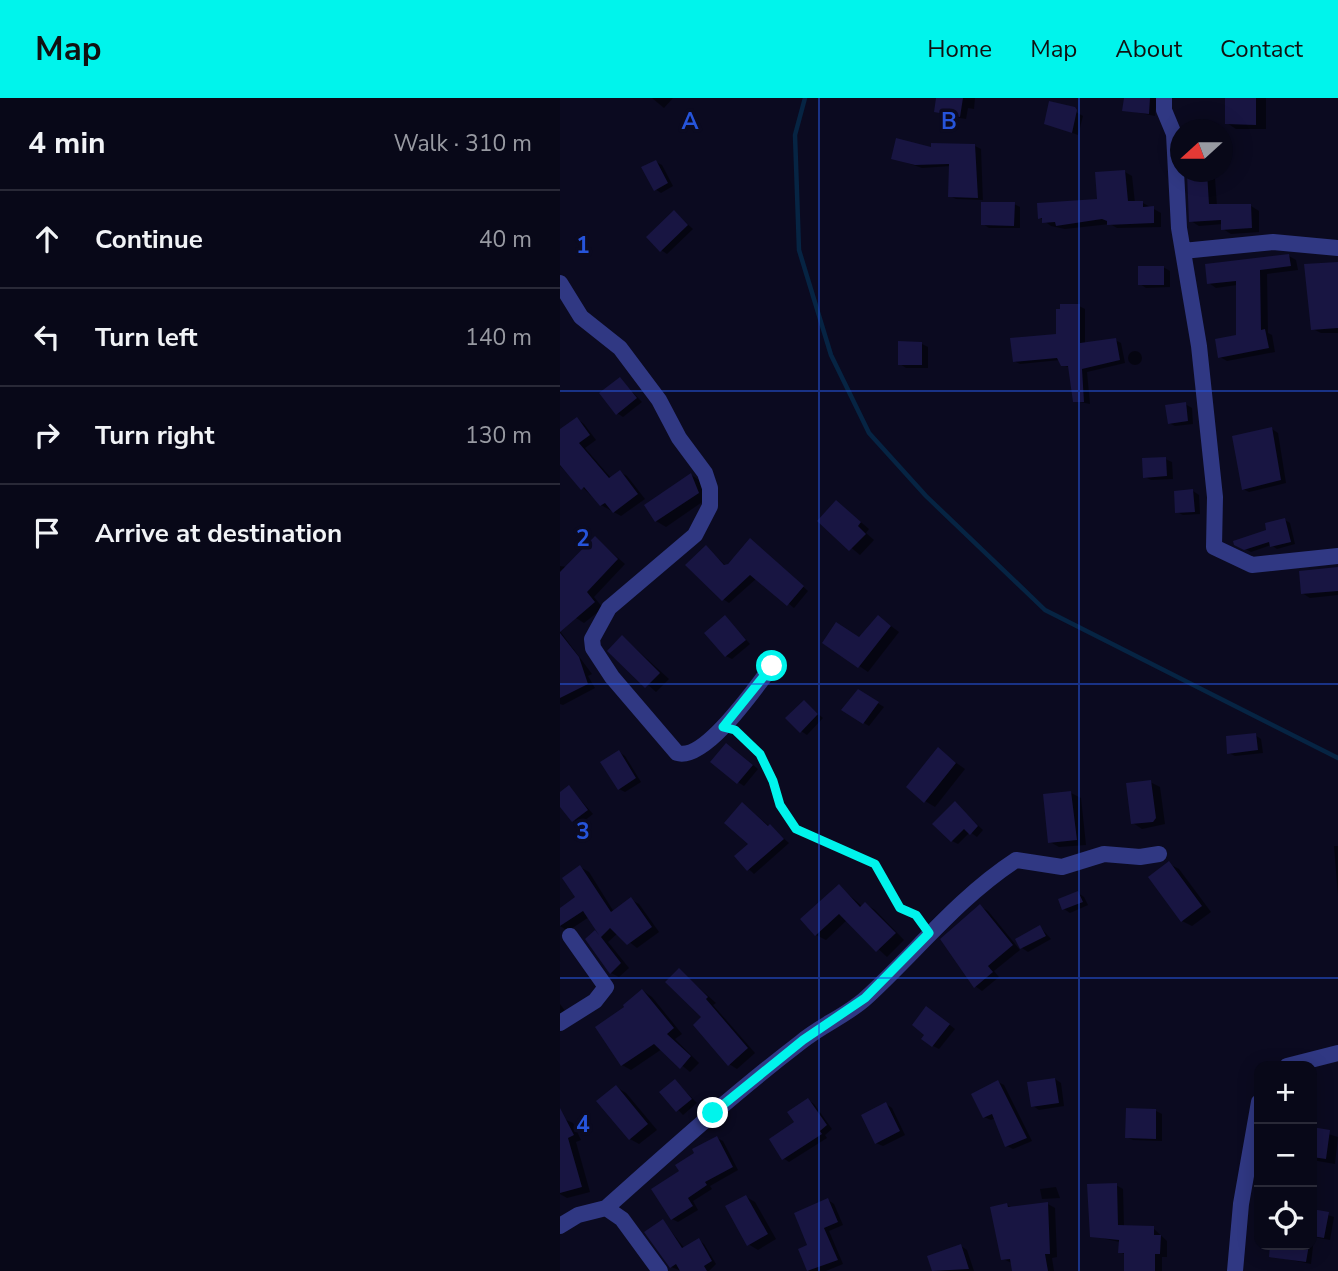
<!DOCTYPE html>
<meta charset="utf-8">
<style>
body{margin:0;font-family:"Nunito Sans",sans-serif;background:#161625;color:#f1f3f6}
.controls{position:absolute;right:21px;bottom:21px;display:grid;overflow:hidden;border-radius:14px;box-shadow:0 4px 18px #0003}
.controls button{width:63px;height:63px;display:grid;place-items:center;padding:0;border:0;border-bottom:2px solid #292937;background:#080818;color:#f1f3f6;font:35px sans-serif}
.compass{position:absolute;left:610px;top:21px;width:63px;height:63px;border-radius:50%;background:#080818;box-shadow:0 4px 18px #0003;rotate:249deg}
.stop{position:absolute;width:21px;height:21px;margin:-16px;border:5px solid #00f4ec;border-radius:50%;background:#fff}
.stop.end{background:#00f4ec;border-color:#fff;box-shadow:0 2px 7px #0008}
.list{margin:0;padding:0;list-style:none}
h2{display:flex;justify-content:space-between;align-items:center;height:91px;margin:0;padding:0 28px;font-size:30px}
h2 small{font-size:23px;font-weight:400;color:#989aa2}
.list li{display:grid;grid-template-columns:46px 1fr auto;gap:21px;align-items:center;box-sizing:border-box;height:98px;padding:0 28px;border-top:2px solid #292937}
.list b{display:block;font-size:26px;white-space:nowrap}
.list em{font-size:23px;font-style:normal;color:#989aa2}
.icon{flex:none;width:38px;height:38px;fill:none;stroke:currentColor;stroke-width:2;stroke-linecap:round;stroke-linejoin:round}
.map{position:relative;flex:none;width:778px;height:1173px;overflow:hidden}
header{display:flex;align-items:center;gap:42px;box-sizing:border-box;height:98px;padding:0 35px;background:#00f4ec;color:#111}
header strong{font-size:33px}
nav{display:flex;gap:38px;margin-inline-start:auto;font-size:24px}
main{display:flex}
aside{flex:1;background:#080818}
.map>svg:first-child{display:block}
</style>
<header>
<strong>Map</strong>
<nav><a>Home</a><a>Map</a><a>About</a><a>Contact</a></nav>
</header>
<main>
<aside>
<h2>4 min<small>Walk · 310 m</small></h2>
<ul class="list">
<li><svg class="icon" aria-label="ahead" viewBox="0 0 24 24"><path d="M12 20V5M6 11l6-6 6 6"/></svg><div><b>Continue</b></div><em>40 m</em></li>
<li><svg class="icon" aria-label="left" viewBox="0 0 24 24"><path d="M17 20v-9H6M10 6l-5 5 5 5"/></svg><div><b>Turn left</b></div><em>140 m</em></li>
<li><svg class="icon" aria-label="right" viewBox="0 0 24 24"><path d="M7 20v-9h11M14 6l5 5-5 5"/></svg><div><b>Turn right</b></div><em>130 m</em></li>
<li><svg class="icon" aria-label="arrive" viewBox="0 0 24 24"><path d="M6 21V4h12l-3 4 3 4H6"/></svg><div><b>Arrive at destination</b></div></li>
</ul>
</aside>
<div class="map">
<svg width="778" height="1173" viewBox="0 0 778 1173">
<rect width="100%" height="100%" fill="#0b0a20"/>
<path fill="#0007" d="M 92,0 L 113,0 L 104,10 Z
M 377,0 L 415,0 L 414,11 L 408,10 L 406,21 L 382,17 L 376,13 Z
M 566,0 L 597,0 L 595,18 L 564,12 Z
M 667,0 L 706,0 L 706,31 L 676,31 L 667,25 Z
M 516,14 L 523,18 L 518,37 L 486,25 Z
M 415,48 L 421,51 L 423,105 L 454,106 L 460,109 L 460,130 L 429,130 L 423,126 L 423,102 L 396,101 L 390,98 L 391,68 L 362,70 L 333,60 Z
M 96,64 L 102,67 L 113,88 L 101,95 L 95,91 Z
M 565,74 L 572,78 L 575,105 L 583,105 L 601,115 L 601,129 L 557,130 L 550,126 L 505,131 L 491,128 L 480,120 L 539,103 Z
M 646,75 L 655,80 L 657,108 L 691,108 L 699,113 L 699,134 L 671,136 L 663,131 L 663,126 L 639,128 L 631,123 Z
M 114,114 L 133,131 L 107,156 L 101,152 Z
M 729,158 L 736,162 L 738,172 L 707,176 L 708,235 L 712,237 L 715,254 L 667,263 L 660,259 L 678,238 L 677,187 L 656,190 L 649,185 Z
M 778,166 L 778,235 L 761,235 L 753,231 Z
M 603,169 L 610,173 L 610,189 L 586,190 L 580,186 Z
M 519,208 L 525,211 L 525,246 L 555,242 L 561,245 L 565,265 L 527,274 L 530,306 L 515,303 L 511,270 L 502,267 L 500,262 L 460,266 L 454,263 L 498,238 L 502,213 Z
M 362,246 L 368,249 L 368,270 L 346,270 L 340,266 Z
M568 260a7 7 0 1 1 14 0a7 7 0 1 1-14 0Z
M 60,281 L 82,304 L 63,319 L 57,315 Z
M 625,306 L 632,310 L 633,326 L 615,328 L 609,325 Z
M 17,321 L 24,326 L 36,342 L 25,350 L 51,380 L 60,374 L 67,378 L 85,401 L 61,418 L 41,407 L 0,368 L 0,333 Z
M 712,331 L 718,335 L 726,385 L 689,394 L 683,391 Z
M 605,361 L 612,364 L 613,381 L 591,382 L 585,379 Z
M 131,377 L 141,383 L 148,400 L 106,429 L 96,423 Z
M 633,393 L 639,397 L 640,416 L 623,417 L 617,414 Z
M 277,404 L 309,431 L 306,435 L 314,442 L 300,457 L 259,423 Z
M 725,422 L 730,425 L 735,446 L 717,451 L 711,447 L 691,454 L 676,446 L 708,433 Z
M 35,440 L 65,466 L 34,499 L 43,510 L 24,525 L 16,520 L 0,501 L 0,468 L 7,469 Z
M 191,442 L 248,493 L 234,510 L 197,480 L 169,505 L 163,501 L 146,449 L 166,468 Z
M 778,472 L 778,497 L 750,500 L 742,495 Z
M 165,519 L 190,546 L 172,561 L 166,558 Z
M 319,519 L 339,534 L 308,574 L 264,544 L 300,541 Z
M 0,533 L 32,576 L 28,578 L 35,590 L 3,607 L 0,606 Z
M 63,539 L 109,581 L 96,594 L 50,553 Z
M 298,593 L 324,609 L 309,628 L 283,612 Z
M 244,604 L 263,620 L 247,637 L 241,633 Z
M 695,637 L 701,641 L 703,655 L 675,658 L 669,655 Z
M 172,650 L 198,671 L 184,688 L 178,684 Z
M 378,652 L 405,671 L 375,709 L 365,703 Z
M 59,654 L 65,658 L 81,684 L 65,694 L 59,691 Z
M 590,684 L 600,689 L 605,726 L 582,731 L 573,725 Z
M 9,689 L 33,716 L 19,727 L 0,706 L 0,696 Z
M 511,695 L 521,700 L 526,747 L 499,749 L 490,744 Z
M 395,706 L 423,732 L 417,739 L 410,734 L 398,746 L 392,743 Z
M 188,710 L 229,745 L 194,776 L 176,759 L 191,746 Z
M 774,748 L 778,748 L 778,798 Z
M 609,766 L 619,771 L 651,814 L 632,828 L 622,823 Z
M 20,769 L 29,774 L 54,814 L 71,802 L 79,806 L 99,834 L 77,850 L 58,835 L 48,844 L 69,870 L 59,879 L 51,875 L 35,834 L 42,838 L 29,819 L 8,833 L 0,828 L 0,812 L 17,800 Z
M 279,788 L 303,809 L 306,806 L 315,812 L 344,842 L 327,859 L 287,822 L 266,842 L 256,837 Z
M 518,795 L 524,799 L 528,807 L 510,815 L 504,811 Z
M 420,808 L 428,813 L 460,852 L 434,873 L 439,879 L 422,893 L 415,888 Z
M 480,829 L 491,841 L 468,854 L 462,850 L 457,842 Z
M 119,872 L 156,905 L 153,907 L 195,955 L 177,971 L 169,966 Z
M 83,893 L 92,899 L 122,936 L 115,941 L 139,965 L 130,974 L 102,951 L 71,972 L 62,967 L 67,910 Z
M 0,906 L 6,914 L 0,919 Z
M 373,914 L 395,931 L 379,951 L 373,948 Z
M 495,981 L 501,985 L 504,1008 L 479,1012 L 473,1008 Z
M 115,983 L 137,1005 L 123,1017 L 101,994 Z
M 438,984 L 444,987 L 472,1043 L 453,1051 L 447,1048 L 436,1020 L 431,1022 L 424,1019 Z
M 56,989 L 66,995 L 97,1032 L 79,1046 L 70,1041 Z
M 248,1002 L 254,1006 L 272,1031 L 265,1037 L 267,1040 L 229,1064 L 223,1060 Z
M 326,1006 L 332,1010 L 345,1037 L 323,1048 L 316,1045 Z
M 596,1013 L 602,1016 L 602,1043 L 573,1042 L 566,1039 Z
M 4,1021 L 13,1025 L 21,1042 L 16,1044 L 30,1094 L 7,1100 L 0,1096 L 0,1023 Z
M 752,1031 L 778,1039 L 775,1066 L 752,1062 Z
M 157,1040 L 163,1043 L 178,1072 L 150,1088 L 152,1091 L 133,1103 L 138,1112 L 118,1124 L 112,1121 L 122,1074 Z
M 556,1087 L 563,1091 L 564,1129 L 593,1130 L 607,1143 L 607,1159 L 602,1159 L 602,1173 L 565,1173 L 566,1157 L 560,1154 L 560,1144 L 531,1138 Z
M 496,1089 L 500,1100 L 482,1101 L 480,1091 Z
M 186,1099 L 195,1104 L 216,1141 L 198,1152 L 188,1146 Z
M 268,1102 L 274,1106 L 283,1127 L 269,1133 L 283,1166 L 266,1173 L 249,1173 L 240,1152 L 250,1148 Z
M 488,1106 L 495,1110 L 497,1159 L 492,1160 L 494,1173 L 454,1173 L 452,1165 L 443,1161 L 447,1107 L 453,1110 Z
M 752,1112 L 774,1119 L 770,1142 L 754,1139 L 751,1166 L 711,1158 L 713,1147 L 752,1147 Z
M 103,1123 L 125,1151 L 139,1142 L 144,1146 L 156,1166 L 149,1173 L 122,1173 L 111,1169 Z
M 401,1148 L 407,1152 L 414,1173 L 374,1173 L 369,1160 Z"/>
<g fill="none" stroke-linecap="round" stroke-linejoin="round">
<path stroke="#062443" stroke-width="4.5" d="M 245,0 L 235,37 L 239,152 L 271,257 L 309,335 L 366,398 L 485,512 L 778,660"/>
</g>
<path fill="#181542" d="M 376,0 L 403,0 L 400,19 L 374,14 Z
M 564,0 L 590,0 L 589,16 L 562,13 Z
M 665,0 L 696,0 L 696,27 L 665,26 Z
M 489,3 L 515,9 L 517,12 L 512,35 L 484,26 Z
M 336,40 L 371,49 L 371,45 L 415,46 L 418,100 L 388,99 L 389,66 L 355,67 L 331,61 Z
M 96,62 L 108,85 L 94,93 L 81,69 Z
M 565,72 L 568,103 L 583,103 L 583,109 L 594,108 L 594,125 L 547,127 L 547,123 L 542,121 L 496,128 L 495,124 L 482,125 L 482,120 L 478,121 L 477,105 L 537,101 L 535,74 Z
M 647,74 L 649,106 L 691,106 L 692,130 L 661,132 L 661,122 L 629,124 L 627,75 Z
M 421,104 L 455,104 L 454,128 L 421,127 Z
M 114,112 L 128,127 L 100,154 L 86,139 Z
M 729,156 L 731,168 L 700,172 L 701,232 L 705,231 L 709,250 L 658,260 L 655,241 L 676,237 L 676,183 L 647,186 L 645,166 Z
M 778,164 L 778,230 L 751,232 L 744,166 Z
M 578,168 L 604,168 L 604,187 L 578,187 Z
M 500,206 L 520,206 L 520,245 L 556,240 L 560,262 L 522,271 L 524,304 L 513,304 L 508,268 L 501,268 L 497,260 L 453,264 L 450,240 L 496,236 L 496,211 L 500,211 Z
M 338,243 L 362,244 L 362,267 L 338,267 Z
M 60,279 L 77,300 L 56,317 L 39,295 Z
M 626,304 L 628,323 L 608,326 L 605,307 Z
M 17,319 L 30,337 L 19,345 L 49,380 L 60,372 L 78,396 L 53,415 L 45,405 L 40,408 L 24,389 L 21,392 L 0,367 L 0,331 Z
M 712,329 L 721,382 L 682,392 L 672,338 Z
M 606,359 L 607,378 L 583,380 L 582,360 Z
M 131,375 L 139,395 L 95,424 L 84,407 Z
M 633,391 L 635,414 L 615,415 L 614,393 Z
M 276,402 L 301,424 L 298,428 L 306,436 L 289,453 L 257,423 Z
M 725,420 L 731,444 L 710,449 L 709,444 L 684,452 L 674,447 L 673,443 L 706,432 L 705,425 Z
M 35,438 L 58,461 L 27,494 L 35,504 L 0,534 L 0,474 Z
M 190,440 L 244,488 L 227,508 L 190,477 L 162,503 L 125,467 L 146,447 L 164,467 L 168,466 Z
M 778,469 L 778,493 L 741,496 L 739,473 Z
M 165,517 L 186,542 L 165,559 L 144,535 Z
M 318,517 L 331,528 L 298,570 L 262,545 L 276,524 L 299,539 Z
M 0,535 L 19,559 L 28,586 L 0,600 Z
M 62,537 L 100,575 L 85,590 L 47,553 Z
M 298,591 L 319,604 L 303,626 L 281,612 Z
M 244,602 L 258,616 L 240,635 L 225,620 Z
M 696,635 L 698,652 L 667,656 L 666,638 Z
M 166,645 L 193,667 L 177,686 L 150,664 Z
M 378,649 L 396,665 L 364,705 L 346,689 Z
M 59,652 L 76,680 L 58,692 L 40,664 Z
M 591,682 L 596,720 L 593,724 L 571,726 L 566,685 Z
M 9,687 L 28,712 L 12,724 L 0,709 L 0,694 Z
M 511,693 L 517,742 L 488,745 L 483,696 Z
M 395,703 L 418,728 L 410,737 L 404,731 L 391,744 L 372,726 Z
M 182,704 L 208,728 L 210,726 L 224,741 L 187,773 L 174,758 L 188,746 L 164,725 Z
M 609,763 L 642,808 L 621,824 L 588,779 Z
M 20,767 L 51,814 L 71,799 L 92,829 L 67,847 L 50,830 L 41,839 L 61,865 L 50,876 L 25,841 L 35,832 L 39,837 L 23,813 L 0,828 L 0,810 L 15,799 L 2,780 Z
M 279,786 L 300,809 L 305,804 L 336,835 L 316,854 L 279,816 L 255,838 L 240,821 Z
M 518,793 L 523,804 L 502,812 L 498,801 Z
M 420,806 L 453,847 L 428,868 L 433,874 L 414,890 L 380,841 Z
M 480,827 L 486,838 L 460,851 L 455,841 Z
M 119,870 L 148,899 L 146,901 L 188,950 L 168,968 L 133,927 L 141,919 L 105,884 Z
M 82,891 L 114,930 L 107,936 L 131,958 L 120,971 L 94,946 L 61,968 L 35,929 L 64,909 L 63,907 Z
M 366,908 L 390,926 L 372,949 L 361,941 L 364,937 L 352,927 Z
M 495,980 L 499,1005 L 471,1009 L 467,984 Z
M 115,981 L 132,1001 L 116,1014 L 99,994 Z
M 438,982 L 467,1040 L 445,1049 L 432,1016 L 423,1020 L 411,996 Z
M 56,987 L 88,1026 L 69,1042 L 36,1003 Z
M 248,1000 L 267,1027 L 260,1033 L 262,1036 L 222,1062 L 209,1041 L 234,1024 L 227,1014 Z
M 326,1004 L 340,1033 L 315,1046 L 301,1017 Z
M 0,1010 L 14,1037 L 8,1040 L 22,1089 L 0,1095 Z
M 566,1010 L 596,1011 L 596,1041 L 565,1040 Z
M 752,1029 L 770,1032 L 766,1061 L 752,1059 Z
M 157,1038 L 173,1069 L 145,1084 L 147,1087 L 128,1100 L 133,1108 L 111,1122 L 91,1091 L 119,1073 L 115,1067 L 134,1055 L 132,1051 Z
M 557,1085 L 558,1127 L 594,1128 L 594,1137 L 601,1137 L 600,1156 L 595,1156 L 595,1173 L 564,1173 L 564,1155 L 558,1155 L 559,1142 L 530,1139 L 527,1086 Z
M 186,1097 L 208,1136 L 187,1148 L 165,1108 Z
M 268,1100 L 278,1124 L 264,1130 L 278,1162 L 247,1173 L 238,1151 L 247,1147 L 234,1115 Z
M 488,1104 L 490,1156 L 485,1156 L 488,1173 L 452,1173 L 450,1161 L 441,1162 L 430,1109 L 447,1105 L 448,1109 Z
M 752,1111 L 769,1114 L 764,1140 L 752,1138 Z
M 103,1121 L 122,1150 L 139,1140 L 152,1163 L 144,1168 L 147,1173 L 120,1173 L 116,1166 L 110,1170 L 84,1134 Z
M 401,1146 L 409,1171 L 372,1173 L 367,1158 Z
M 710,1147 L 749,1147 L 746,1164 L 709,1159 Z"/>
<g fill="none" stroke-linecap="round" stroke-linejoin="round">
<path stroke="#21ba9d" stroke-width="2.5" stroke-dasharray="3.5 5" stroke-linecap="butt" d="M 178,635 L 200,656 L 220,707 L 236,731 L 315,766 L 340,810 L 356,817 L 361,824"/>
<path stroke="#303883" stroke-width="16" d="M 604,0 L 604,12 L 614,36 L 619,130 L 639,248 L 655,399 L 654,449 L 692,467 L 778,458
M 623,153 L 713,144 L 778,150
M 0,185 L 21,219 L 60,250 L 99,302 L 119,340 L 145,375 L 150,390 L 150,408 L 135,437 L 49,510 L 32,541 L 33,550 L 52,579 L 117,655 C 145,664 196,589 212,568
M 0,925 L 35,903 L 46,889 L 10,838
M 727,968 L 778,955
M 46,1110 C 110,1053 173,996 241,944 C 261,927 288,917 307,899 C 357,853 398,800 456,762 L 502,769 L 544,756 L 580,759 L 599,756
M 0,1128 L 18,1117 L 46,1110 L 62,1121 L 100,1173
M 675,1173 L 681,1106 L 699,1004"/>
</g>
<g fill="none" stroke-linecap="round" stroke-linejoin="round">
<path stroke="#00f4ec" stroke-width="9" d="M 153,1015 L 243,942 L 305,900 L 369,835 L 356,817 L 340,810 L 315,766 L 236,731 L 220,707 L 213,683 L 200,656 L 175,632 L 163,629 L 212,568"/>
</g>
<path fill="none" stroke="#2654da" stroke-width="2" stroke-opacity="0.55" d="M 259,0 L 259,1173M 519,0 L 519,1173M 0,293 L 778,293M 0,586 L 778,586M 0,880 L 778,880"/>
<g font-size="23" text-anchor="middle" font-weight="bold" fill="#2654da" stroke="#0b0a20" stroke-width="7" stroke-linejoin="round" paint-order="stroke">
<text x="130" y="31">A</text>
<text x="389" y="31">B</text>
<text x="23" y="155">1</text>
<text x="23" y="448">2</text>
<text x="23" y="741">3</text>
<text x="23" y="1034">4</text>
</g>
</svg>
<div class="controls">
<button>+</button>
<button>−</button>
<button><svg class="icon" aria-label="locate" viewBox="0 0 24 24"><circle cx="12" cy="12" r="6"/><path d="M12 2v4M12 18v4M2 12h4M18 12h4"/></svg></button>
</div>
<svg class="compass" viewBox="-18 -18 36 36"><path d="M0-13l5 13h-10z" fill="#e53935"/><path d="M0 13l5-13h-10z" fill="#989aa2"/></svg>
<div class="stop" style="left:212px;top:568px"></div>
<div class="stop end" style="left:153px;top:1015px"></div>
</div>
</main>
